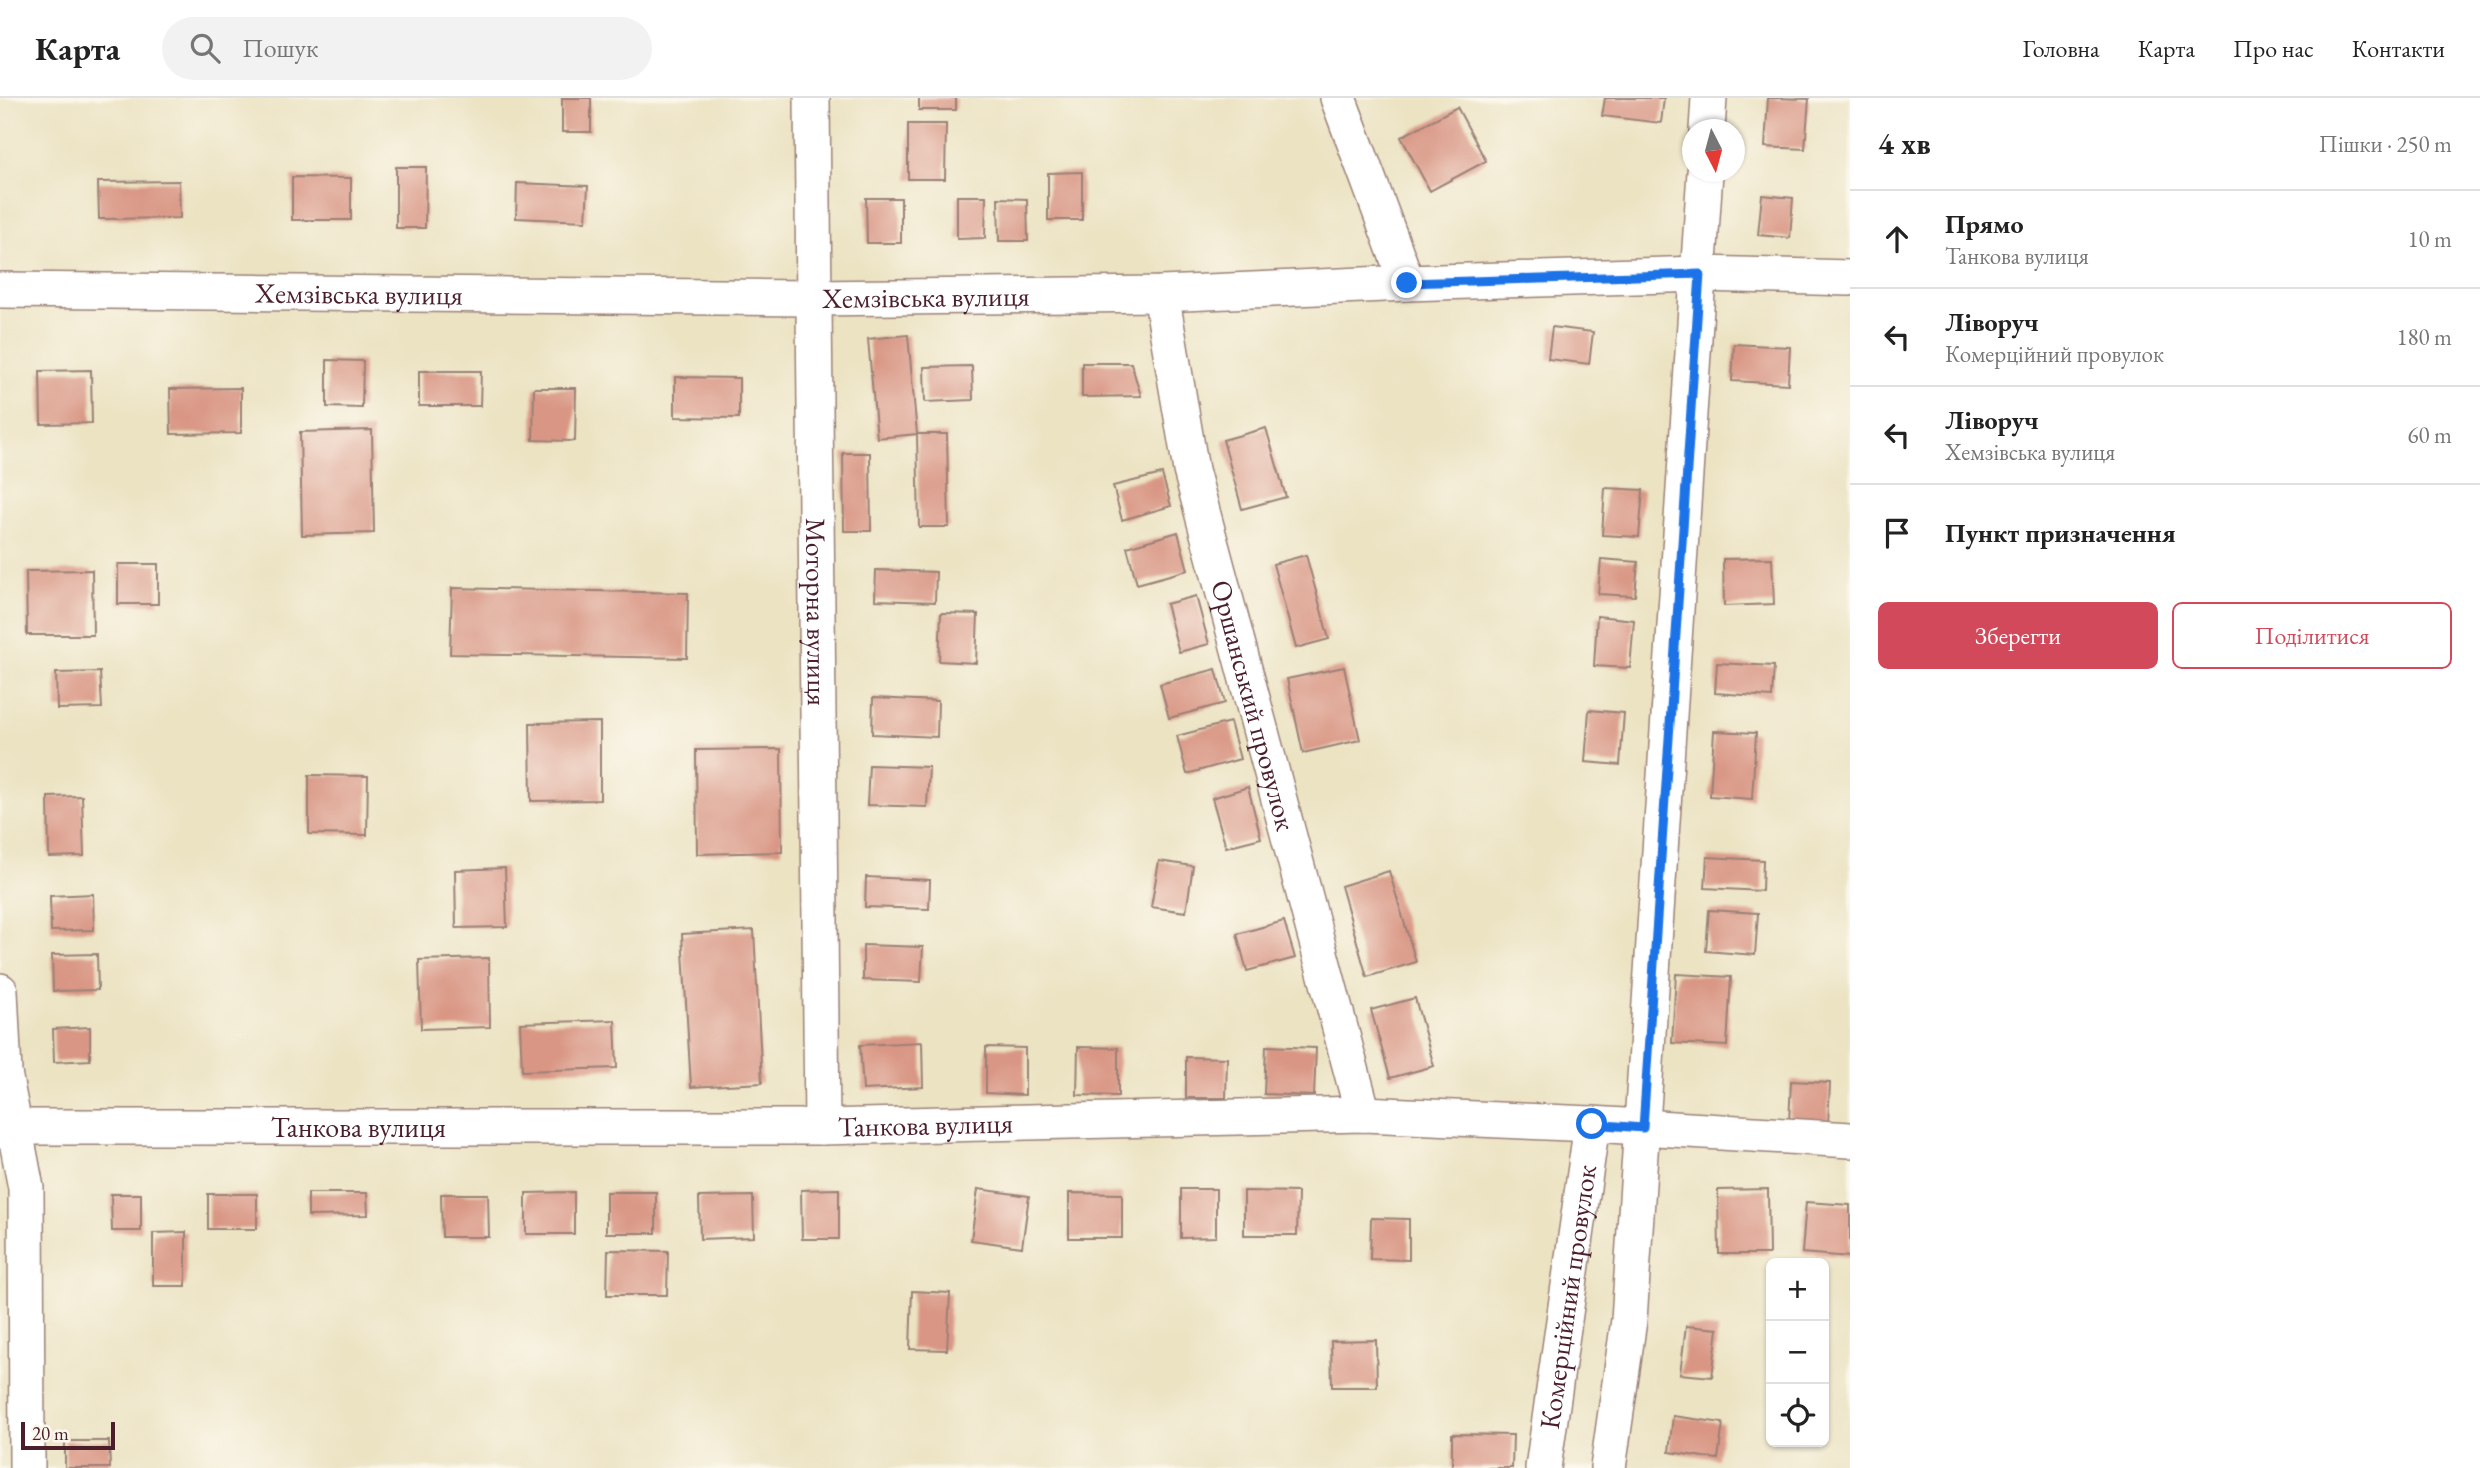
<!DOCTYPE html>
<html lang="uk">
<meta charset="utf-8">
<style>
body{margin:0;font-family:"EB Garamond",serif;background:#f2f2f2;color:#222}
.controls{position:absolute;right:21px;bottom:21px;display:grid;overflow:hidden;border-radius:10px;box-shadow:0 2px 5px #0004}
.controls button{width:63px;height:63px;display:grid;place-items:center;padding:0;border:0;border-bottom:2px solid #e0e0e0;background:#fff;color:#222;font:35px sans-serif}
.compass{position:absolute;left:1682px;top:21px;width:63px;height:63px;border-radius:50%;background:#fff;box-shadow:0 2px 5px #0004;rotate:174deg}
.scale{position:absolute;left:21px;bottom:18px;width:94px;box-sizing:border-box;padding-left:7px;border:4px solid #4a1f2b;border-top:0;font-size:19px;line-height:24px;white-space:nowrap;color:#4a1f2b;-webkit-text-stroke:5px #fbf7ec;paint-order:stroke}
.stop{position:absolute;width:21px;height:21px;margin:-16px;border:5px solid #1a73e8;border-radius:50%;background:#fff}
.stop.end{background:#1a73e8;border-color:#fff;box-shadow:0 2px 7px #0008}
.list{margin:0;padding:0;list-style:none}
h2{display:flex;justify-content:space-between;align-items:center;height:91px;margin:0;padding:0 28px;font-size:30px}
h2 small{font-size:23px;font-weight:400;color:#767676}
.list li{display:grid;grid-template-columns:46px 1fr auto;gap:21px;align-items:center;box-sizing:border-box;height:98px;padding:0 28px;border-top:2px solid #e0e0e0}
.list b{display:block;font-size:26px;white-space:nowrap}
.list p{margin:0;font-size:23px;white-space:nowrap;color:#767676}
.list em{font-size:23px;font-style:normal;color:#767676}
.actions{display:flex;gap:14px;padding:21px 28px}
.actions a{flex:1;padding:16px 0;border:2px solid #d1495b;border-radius:10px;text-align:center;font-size:24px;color:#d1495b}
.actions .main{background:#d1495b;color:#fff}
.icon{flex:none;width:38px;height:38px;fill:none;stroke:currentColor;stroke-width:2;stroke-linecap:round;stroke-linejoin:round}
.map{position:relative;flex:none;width:1850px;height:1370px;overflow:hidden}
header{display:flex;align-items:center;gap:42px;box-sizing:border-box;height:98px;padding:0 35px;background:#fff;border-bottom:2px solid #e0e0e0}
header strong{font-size:33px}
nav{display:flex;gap:38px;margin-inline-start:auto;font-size:24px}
.search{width:490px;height:63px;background:#f2f2f2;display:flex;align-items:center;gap:18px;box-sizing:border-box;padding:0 24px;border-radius:38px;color:#767676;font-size:26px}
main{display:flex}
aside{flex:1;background:#fff}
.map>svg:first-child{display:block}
</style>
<header>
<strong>Карта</strong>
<div class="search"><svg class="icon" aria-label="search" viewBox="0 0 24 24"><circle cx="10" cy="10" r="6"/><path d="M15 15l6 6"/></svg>Пошук</div>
<nav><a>Головна</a><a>Карта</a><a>Про нас</a><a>Контакти</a></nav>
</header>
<main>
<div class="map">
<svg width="1850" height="1370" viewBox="0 0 1850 1370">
<rect width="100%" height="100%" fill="#fbf7ec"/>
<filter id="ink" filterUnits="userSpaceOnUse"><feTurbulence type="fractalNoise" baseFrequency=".0143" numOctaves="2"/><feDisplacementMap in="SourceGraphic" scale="14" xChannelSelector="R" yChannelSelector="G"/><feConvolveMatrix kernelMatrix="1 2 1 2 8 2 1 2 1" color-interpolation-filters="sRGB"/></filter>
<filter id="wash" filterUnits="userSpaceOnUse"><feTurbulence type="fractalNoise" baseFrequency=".00686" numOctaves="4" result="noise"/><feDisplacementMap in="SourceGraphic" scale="28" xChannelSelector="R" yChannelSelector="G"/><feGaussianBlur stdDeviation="1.57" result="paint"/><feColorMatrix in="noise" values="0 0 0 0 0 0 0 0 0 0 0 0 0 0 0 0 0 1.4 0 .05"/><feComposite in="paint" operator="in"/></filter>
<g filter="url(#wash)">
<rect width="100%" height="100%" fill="#ece3c3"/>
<g id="blocks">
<path fill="#d99684" d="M 562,0 L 591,0 L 591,34 L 562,34 Z
M 919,0 L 956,0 L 956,12 L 919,12 Z
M 1605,0 L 1664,0 L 1661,25 L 1602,18 Z
M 1768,0 L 1809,1 L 1805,51 L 1765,49 Z
M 1457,9 L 1486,63 L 1430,93 L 1401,39 Z
M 908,26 L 946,26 L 945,81 L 908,81 Z
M 396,69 L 426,69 L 425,130 L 396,130 Z
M 1082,74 L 1082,122 L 1048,122 L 1048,75 Z
M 292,79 L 351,80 L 351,122 L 292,122 Z
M 179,83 L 180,120 L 99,121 L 98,84 Z
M 517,85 L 588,88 L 586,123 L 516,120 Z
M 1762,97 L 1793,100 L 1790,140 L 1758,137 Z
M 957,98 L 986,98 L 985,140 L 957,141 Z
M 866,100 L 901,100 L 901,145 L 867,145 Z
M 998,100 L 1027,101 L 1028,143 L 999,143 Z
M 1552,229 L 1593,234 L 1589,266 L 1548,261 Z
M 908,237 L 917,336 L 877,340 L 868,241 Z
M 1734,246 L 1790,249 L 1788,286 L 1732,283 Z
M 327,262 L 363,263 L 362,310 L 327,309 Z
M 1082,265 L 1131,265 L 1141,298 L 1082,299 Z
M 972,268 L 973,302 L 925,304 L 924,269 Z
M 91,272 L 92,325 L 41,326 L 40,273 Z
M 419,273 L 481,273 L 480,308 L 419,308 Z
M 675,279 L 739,280 L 739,320 L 675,319 Z
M 241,290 L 241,335 L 171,336 L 170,291 Z
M 534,290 L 576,290 L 575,343 L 533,342 Z
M 1266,330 L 1286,399 L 1242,411 L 1223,342 Z
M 372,332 L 374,435 L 302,437 L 300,334 Z
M 917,336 L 947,336 L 949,429 L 919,429 Z
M 843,355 L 870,355 L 871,433 L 844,433 Z
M 1162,376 L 1171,408 L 1122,422 L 1113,388 Z
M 1605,390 L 1643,392 L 1639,439 L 1602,437 Z
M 1178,434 L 1188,472 L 1137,486 L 1127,449 Z
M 1306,457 L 1329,541 L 1296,550 L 1273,466 Z
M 1772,460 L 1774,506 L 1724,508 L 1723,461 Z
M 1601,461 L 1638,464 L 1635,498 L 1598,496 Z
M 118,466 L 158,466 L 158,506 L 118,506 Z
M 92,472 L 93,537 L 27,537 L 26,473 Z
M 876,472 L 936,474 L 935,504 L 875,502 Z
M 452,490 L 688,495 L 687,560 L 450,556 Z
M 1196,498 L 1209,546 L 1179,554 L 1166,506 Z
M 941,515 L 978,516 L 976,565 L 939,563 Z
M 1597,518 L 1634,522 L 1630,570 L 1594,568 Z
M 1717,565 L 1774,568 L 1772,599 L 1715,595 Z
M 1344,569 L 1360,642 L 1303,655 L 1287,581 Z
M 1216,571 L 1225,605 L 1169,620 L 1160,586 Z
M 100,574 L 102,610 L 57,611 L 56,575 Z
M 873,600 L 938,603 L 937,639 L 872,636 Z
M 1589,612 L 1624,615 L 1620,667 L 1585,664 Z
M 600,624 L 600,702 L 531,703 L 530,625 Z
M 1230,624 L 1240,661 L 1187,676 L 1177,638 Z
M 1714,633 L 1756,635 L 1752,701 L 1710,698 Z
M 781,651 L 782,754 L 697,756 L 696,652 Z
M 869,667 L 929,669 L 927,709 L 867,707 Z
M 309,677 L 368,678 L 367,737 L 309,736 Z
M 1248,689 L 1261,740 L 1226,749 L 1212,700 Z
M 82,698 L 84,758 L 49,759 L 48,699 Z
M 1707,759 L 1763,762 L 1762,793 L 1705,790 Z
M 1159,763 L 1193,768 L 1186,814 L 1151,809 Z
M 505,770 L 507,829 L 456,830 L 455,772 Z
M 1389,773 L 1416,864 L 1367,879 L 1341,788 Z
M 866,779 L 930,782 L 929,811 L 865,809 Z
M 93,796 L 94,832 L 51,833 L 50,798 Z
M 1709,812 L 1758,815 L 1755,857 L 1706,853 Z
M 1284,823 L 1295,860 L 1247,873 L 1237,836 Z
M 754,832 L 762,985 L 691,989 L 682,836 Z
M 863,847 L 923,849 L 921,884 L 863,882 Z
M 97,856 L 98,892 L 53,893 L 52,857 Z
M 489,860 L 490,929 L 421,931 L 419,862 Z
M 1676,876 L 1731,879 L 1727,948 L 1672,945 Z
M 1415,900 L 1434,968 L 1390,980 L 1371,912 Z
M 615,922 L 617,970 L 522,973 L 520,925 Z
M 90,929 L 90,962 L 54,964 L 53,931 Z
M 922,944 L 923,989 L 863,992 L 860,947 Z
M 1266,948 L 1316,950 L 1314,998 L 1264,996 Z
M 986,949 L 1025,950 L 1025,997 L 986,995 Z
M 1078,949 L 1118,950 L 1118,998 L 1077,997 Z
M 1186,959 L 1227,960 L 1226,1000 L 1186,1000 Z
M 1791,983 L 1830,985 L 1828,1027 L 1789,1025 Z
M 839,1091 L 839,1141 L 802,1141 L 801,1092 Z
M 978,1091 L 1029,1098 L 1022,1149 L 971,1142 Z
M 1181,1091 L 1216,1091 L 1216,1139 L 1181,1140 Z
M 1768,1091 L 1769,1156 L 1719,1156 L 1718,1092 Z
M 1244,1093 L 1298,1094 L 1297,1137 L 1244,1137 Z
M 574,1094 L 574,1136 L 526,1136 L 526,1095 Z
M 606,1094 L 656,1094 L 656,1135 L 606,1135 Z
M 308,1095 L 367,1095 L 368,1117 L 308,1118 Z
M 1069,1095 L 1122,1096 L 1122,1140 L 1069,1140 Z
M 111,1096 L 141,1096 L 141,1133 L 112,1133 Z
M 208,1096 L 257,1096 L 257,1131 L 208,1131 Z
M 441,1096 L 488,1096 L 489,1139 L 442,1139 Z
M 753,1098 L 754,1139 L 700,1141 L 699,1099 Z
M 1806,1104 L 1850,1107 L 1850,1159 L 1802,1155 Z
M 1371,1120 L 1409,1121 L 1409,1162 L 1370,1161 Z
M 186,1134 L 186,1188 L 153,1188 L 153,1135 Z
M 608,1152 L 668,1153 L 667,1197 L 607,1197 Z
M 912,1193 L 950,1195 L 947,1252 L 910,1251 Z
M 1686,1228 L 1718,1231 L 1712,1279 L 1680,1276 Z
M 1376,1242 L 1377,1289 L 1332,1289 L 1331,1243 Z
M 1673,1318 L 1723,1325 L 1718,1361 L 1669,1354 Z
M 1452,1336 L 1513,1337 L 1512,1370 L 1452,1370 Z
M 65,1343 L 109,1343 L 110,1370 L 65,1370 Z"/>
</g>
</g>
<g filter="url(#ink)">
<use href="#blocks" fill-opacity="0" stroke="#9b8177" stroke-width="2"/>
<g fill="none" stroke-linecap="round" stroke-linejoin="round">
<defs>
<g id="minor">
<path id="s1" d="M 812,0 L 822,1029"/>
<path d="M 1338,0 L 1407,185"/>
<path d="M 1707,32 L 1709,0"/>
<path id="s2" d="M 0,192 L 813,200 L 1161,196 L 1407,185 L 1700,176 L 1850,180"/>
<path id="s3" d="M 1161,196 L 1191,372 L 1363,1016"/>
<path d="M 0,893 L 4,975 L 26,1090 L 27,1370"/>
<path id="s4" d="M 0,1033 L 15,1029 L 822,1029 L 1363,1016 L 1592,1026 L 1850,1042"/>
<path id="s5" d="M 1543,1370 L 1592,1026"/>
<path d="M 1608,1370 L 1629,1222 L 1705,74"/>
</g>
</defs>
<use href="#minor" stroke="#9b8177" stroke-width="38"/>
<use href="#minor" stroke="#fff" stroke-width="35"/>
</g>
</g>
<g fill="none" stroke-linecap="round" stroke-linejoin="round" filter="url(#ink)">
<path stroke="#1a73e8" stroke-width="9" d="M 1407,185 L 1700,176 L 1643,1030 L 1592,1026"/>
</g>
<g text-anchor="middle" stroke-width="5" stroke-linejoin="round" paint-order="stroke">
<g font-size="28" fill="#4a1f2b" stroke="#fbf7ec">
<text dy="10" stroke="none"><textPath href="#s2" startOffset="359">Хемзівська вулиця</textPath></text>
<text dy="10" stroke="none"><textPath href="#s2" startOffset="926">Хемзівська вулиця</textPath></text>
<text dy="10" stroke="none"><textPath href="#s1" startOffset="514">Моторна вулиця</textPath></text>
<text dy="10" stroke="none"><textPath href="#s3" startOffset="422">Оршанський провулок</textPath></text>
<text dy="10" stroke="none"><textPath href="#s4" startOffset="926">Танкова вулиця</textPath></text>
<text dy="10" stroke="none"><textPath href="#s4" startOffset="359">Танкова вулиця</textPath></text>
<text dy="10" stroke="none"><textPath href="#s5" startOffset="173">Комерційний провулок</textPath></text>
</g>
</g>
</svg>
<div class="controls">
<button>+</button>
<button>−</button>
<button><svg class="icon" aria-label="locate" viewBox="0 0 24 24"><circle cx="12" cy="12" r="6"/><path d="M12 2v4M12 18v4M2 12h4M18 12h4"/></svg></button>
</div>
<svg class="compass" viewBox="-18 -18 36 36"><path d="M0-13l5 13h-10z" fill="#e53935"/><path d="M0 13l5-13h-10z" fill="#767676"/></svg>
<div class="scale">20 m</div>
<div class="stop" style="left:1592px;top:1026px"></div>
<div class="stop end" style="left:1407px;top:185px"></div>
</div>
<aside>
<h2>4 хв<small>Пішки · 250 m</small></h2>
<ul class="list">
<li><svg class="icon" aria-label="ahead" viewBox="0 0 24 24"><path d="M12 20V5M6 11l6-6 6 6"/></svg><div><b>Прямо</b><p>Танкова вулиця</p></div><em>10 m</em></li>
<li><svg class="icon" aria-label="left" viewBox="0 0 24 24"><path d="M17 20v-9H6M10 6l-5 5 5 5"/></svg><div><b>Ліворуч</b><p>Комерційний провулок</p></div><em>180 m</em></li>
<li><svg class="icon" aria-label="left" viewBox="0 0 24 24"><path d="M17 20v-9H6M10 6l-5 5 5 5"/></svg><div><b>Ліворуч</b><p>Хемзівська вулиця</p></div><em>60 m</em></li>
<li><svg class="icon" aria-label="arrive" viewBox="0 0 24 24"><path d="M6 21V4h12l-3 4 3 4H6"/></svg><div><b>Пункт призначення</b></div></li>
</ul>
<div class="actions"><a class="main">Зберегти</a><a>Поділитися</a></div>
</aside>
</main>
